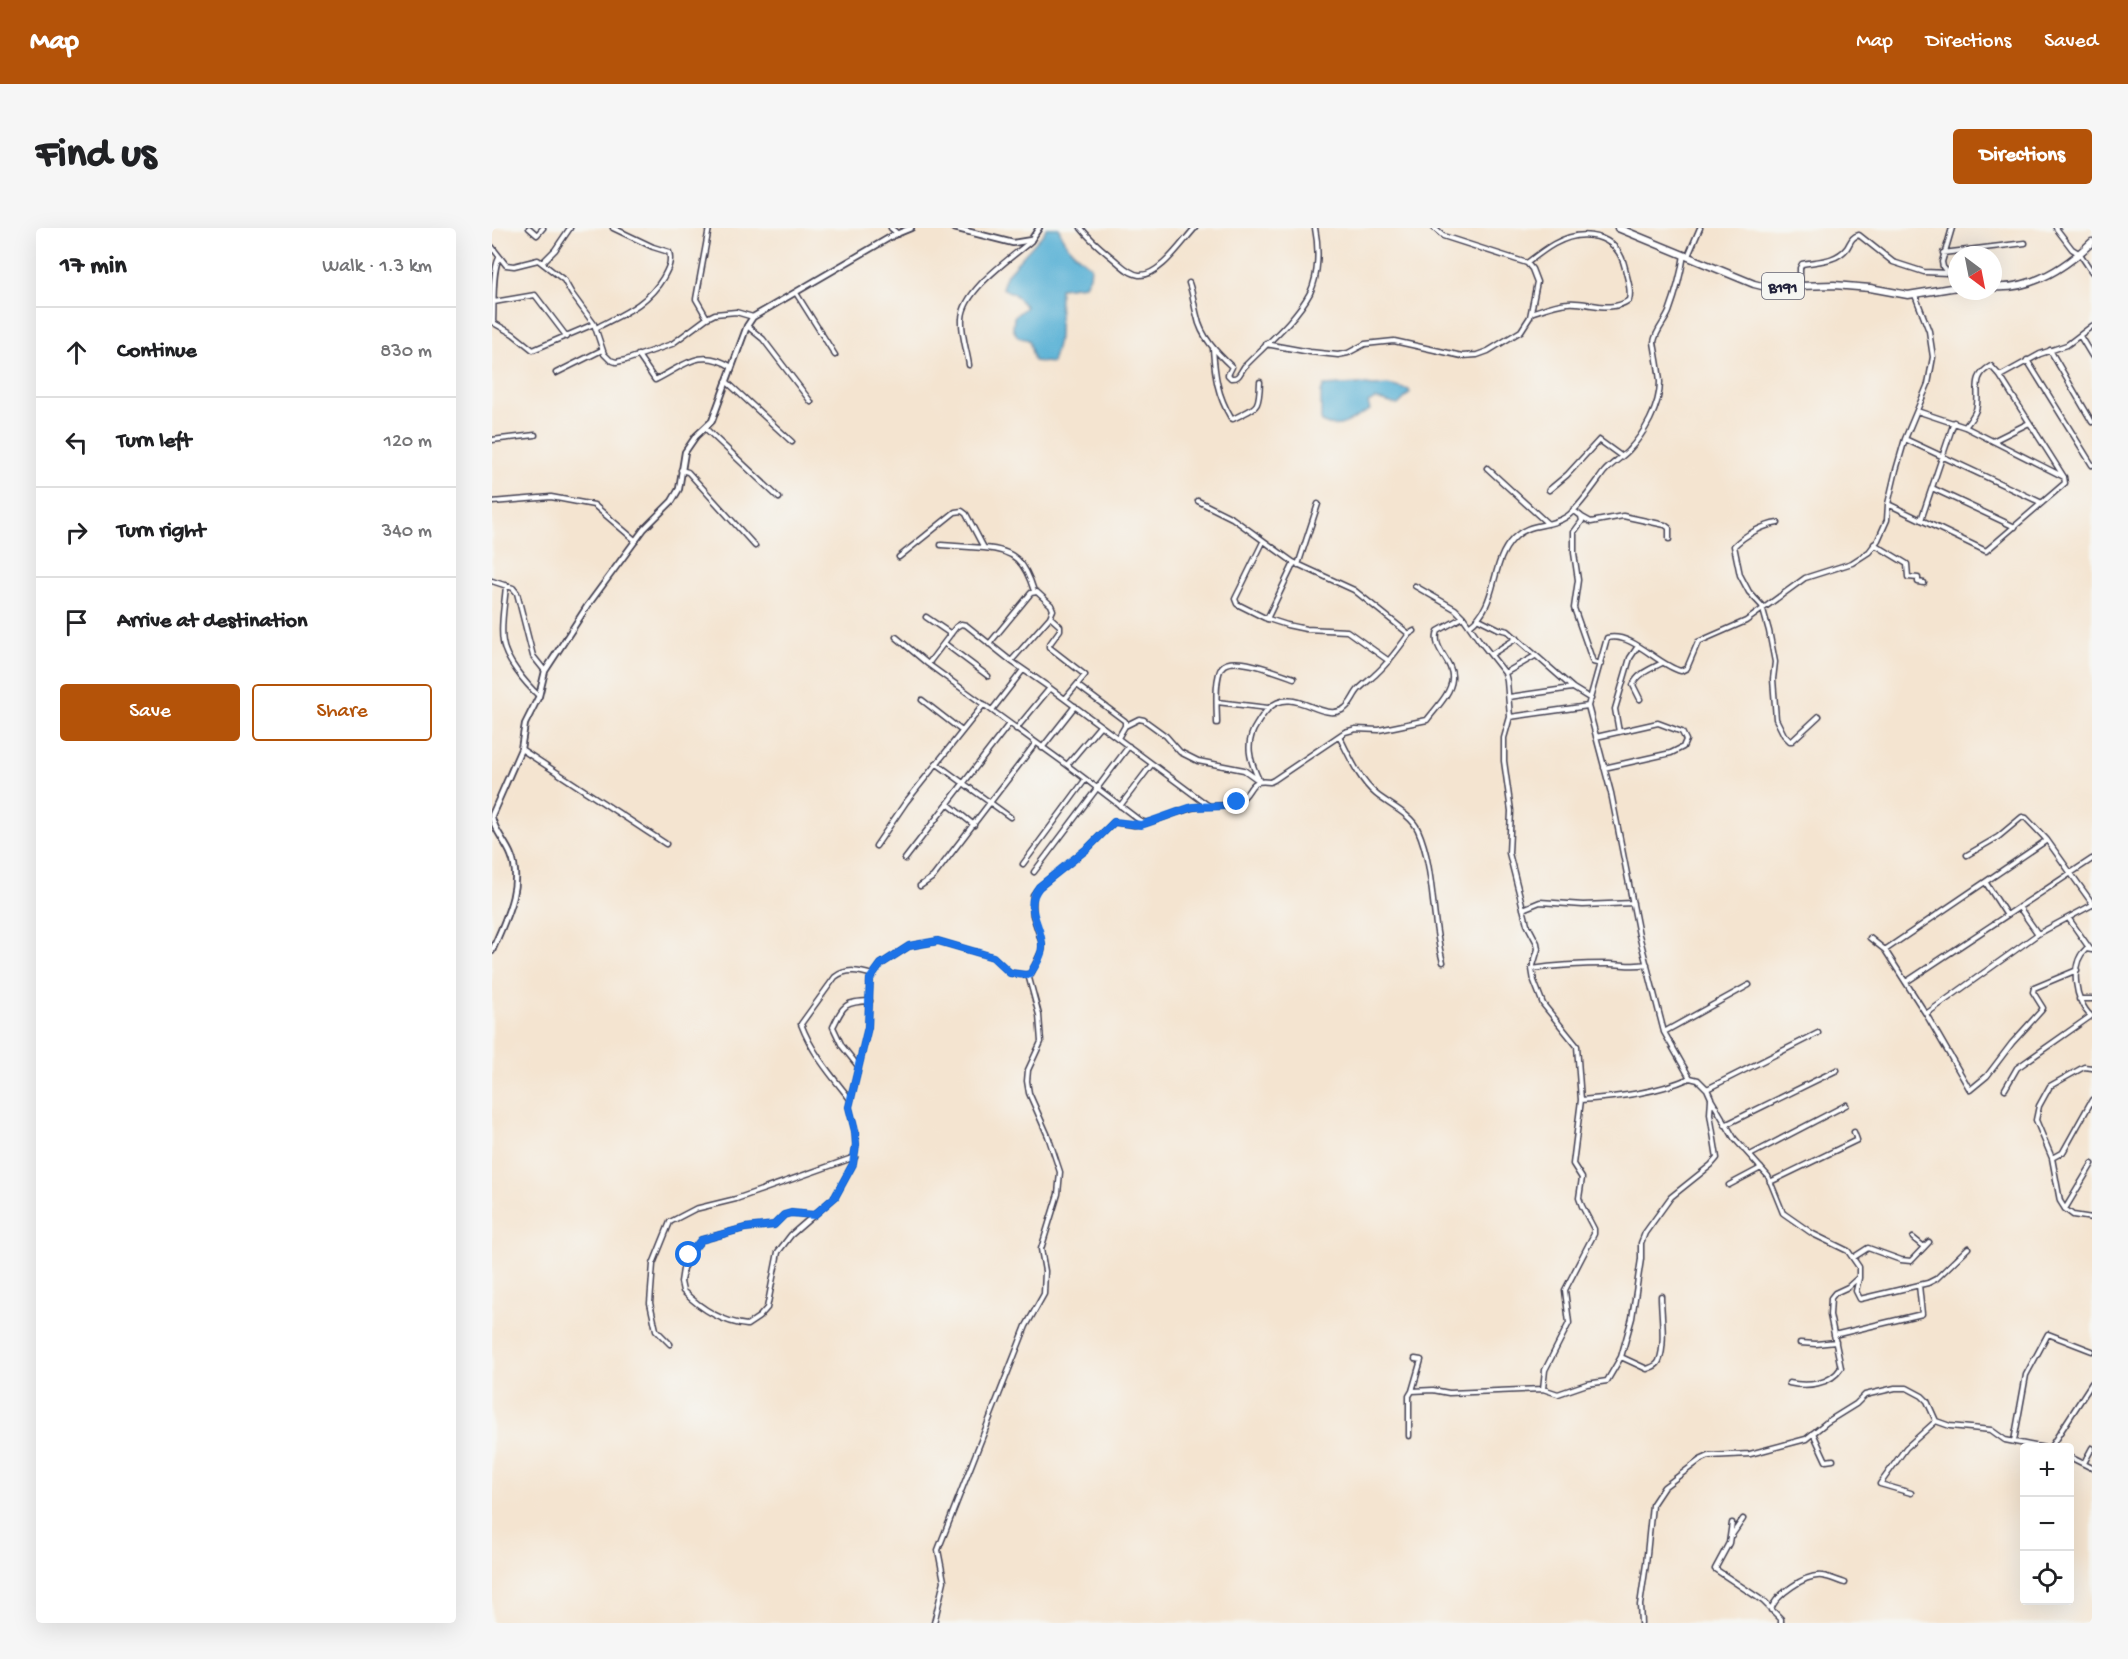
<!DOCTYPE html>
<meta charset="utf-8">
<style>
body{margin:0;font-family:"Gochi Hand",sans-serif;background:#f6f6f6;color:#202124}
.controls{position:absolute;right:18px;bottom:18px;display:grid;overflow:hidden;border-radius:6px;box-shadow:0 6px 24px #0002}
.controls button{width:54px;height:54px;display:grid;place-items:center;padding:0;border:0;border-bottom:2px solid #e0e0e0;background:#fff;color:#202124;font:30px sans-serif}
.compass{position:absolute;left:1456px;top:18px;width:54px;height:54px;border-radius:50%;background:#fff;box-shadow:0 6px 24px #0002;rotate:148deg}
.stop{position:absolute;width:18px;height:18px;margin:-14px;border:4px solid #1a73e8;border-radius:50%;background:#fff}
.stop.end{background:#1a73e8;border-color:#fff;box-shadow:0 2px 6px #0008}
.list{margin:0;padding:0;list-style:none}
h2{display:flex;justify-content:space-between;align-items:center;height:78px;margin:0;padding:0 24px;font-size:26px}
h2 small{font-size:20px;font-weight:400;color:#757577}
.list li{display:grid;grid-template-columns:39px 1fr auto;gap:18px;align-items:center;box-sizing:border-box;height:90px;padding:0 24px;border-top:2px solid #e0e0e0}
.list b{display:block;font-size:22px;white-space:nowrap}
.list em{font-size:20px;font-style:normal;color:#757577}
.actions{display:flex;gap:12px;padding:18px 24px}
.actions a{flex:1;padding:14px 0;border:2px solid #b45309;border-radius:6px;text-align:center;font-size:21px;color:#b45309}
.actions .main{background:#b45309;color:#fff}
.icon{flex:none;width:33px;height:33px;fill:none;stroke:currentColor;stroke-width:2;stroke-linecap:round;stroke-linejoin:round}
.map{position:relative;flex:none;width:1600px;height:1395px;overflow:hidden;border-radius:6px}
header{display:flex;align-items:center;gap:36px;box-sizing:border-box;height:84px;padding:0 30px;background:#b45309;color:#fff}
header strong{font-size:28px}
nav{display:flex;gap:33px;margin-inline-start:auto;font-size:21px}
.intro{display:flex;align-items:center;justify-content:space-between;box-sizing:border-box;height:144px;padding:0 36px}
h1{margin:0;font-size:42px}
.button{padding:15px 27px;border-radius:6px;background:#b45309;color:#fff;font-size:21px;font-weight:700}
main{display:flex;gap:36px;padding:0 36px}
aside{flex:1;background:#fff;border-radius:6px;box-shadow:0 6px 24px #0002}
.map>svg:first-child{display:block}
</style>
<header>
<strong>Map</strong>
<nav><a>Map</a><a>Directions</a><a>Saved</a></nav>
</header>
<div class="intro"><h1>Find us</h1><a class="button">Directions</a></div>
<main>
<aside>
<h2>17 min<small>Walk · 1.3 km</small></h2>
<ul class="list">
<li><svg class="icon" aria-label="ahead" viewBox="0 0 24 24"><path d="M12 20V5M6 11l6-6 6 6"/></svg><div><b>Continue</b></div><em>830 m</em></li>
<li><svg class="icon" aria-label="left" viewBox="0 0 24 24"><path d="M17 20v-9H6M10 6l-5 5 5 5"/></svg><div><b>Turn left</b></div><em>120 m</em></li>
<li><svg class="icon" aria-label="right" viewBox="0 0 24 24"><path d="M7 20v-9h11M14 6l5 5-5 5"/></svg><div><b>Turn right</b></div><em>340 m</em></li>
<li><svg class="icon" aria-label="arrive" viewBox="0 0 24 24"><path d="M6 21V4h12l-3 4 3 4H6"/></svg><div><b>Arrive at destination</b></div></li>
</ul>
<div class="actions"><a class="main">Save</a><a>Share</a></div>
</aside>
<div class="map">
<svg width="1600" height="1395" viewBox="0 0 1600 1395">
<rect width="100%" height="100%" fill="#f6f6f2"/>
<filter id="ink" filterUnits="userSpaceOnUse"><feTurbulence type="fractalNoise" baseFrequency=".0167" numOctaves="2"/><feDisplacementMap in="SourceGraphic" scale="12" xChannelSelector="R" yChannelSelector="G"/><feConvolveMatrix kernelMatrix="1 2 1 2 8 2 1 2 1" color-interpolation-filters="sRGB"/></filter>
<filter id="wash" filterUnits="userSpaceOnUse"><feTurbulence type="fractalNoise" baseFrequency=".008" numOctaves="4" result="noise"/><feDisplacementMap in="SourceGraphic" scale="24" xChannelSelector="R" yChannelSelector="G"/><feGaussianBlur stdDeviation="1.35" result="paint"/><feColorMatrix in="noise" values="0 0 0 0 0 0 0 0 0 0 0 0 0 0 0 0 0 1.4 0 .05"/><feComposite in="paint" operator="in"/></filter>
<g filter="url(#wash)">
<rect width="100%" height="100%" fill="#f4e4d0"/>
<path fill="#58b1d5" stroke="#3d6a88" stroke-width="1.5" d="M 554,0 L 567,0 C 571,17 585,28 599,38 L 598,48 L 593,57 L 568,60 L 567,109 L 560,135 L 542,133 L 537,112 L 526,109 L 521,101 L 522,89 L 534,79 L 522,66 L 510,60 L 515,46 L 552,5 Z
M 868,156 L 881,158 L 896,157 L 917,162 L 918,165 L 906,177 L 883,171 L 876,175 L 878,182 C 860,191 848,204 829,194 L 829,164 L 832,158 Z"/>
</g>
<g filter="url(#ink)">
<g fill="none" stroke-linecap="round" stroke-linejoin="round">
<defs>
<path id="minor" d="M 37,0 L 45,7 L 51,0
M 399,0 L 406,6
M 589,0 C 599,13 611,22 623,32 C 630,38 638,46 647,47 C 667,49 690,14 703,0
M 1460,0 L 1450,34 L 1451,39 L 1465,56
M 1564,0 L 1580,21 L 1588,26 L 1600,44
M 0,19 L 14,37 L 22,38 L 46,32 L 72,52 L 80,66 L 102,96 L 112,126 L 118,132 L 124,134 L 134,132 L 180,116 L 215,90 L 223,86 L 244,84 L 261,89
M 1451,25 L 1533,15
M 1196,28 L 1208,0
M 50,35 L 63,22 L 78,0
M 1035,35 C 1044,28 1053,21 1062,16 C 1090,0 1125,5 1133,40 C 1135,50 1140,62 1137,72 C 1118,86 1096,73 1076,75 C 1063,76 1051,81 1039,85
M 697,55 C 701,66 702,77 705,88 C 709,109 725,125 740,139 L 736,147 L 739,150 C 747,151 748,145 752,139 C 774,116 803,93 818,65 C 827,46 827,20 823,0
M 1308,57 L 1308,40 L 1310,36 C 1326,33 1344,34 1355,20 C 1359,14 1359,9 1367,7 L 1401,34 L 1432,44 L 1456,45
M 304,65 L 343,127
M 2,74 L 43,67 L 75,109
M 215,90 L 204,71 L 217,0
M 0,94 L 21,106 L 41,122 L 102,96
M 1,94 C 2,77 0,43 7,30
M 255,98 L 271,111 L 319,174
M 104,100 C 130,86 155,77 171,50 C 176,41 180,34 177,24 L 161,19 L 121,0
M 1588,108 L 1600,128
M 774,116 L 818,124 L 846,127 L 856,125 L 873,116 L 902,113 L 970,128 L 985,127 L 996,123 L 1029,103 L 1038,89 L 1045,54 L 1040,41 L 1035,35 L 951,8 L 942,0
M 721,121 C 723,148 725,166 739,190 L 741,191 C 765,178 767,183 768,154
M 1558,122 L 1600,194
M 146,127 L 163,152 C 193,137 208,119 240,139
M 1535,132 L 1600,237
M 477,137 C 475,123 469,106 470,91 C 471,62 518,31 539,13
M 64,145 L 110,122
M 1508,148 L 1548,126 L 1575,117 L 1600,98
M 234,153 L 300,214
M 1425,183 L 1473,199 L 1572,249
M 213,200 L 287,270
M 1413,211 L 1550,275
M 0,212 L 43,207
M 1501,213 L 1537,195
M 995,240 L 1056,296
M 189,242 L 196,244 L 263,318
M 1440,260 L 1523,299
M 1057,262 L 1075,247 L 1107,212 L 1129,228
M 706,273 L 740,290 L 801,334 L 862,362 L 917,406
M 0,274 L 59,269 L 102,277 L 144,313
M 1396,276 L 1494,323 L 1573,255 L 1572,249 L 1508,148 L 1499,138 C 1478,149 1489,164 1484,182 C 1482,187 1477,194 1473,199
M 1081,282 L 1089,288 L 1090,293 L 1082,304 L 1082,325 L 1086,352 L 1082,380 L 1101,434 L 1109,436
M 1090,289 L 1099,294 L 1131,288 L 1173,297 L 1177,300 L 1177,311
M 1429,292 L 1462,194
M 1286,295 C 1271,297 1253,307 1242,318 L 1248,347 L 1257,364 L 1270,378 L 1277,403 L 1283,434 L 1281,451 L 1284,491 L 1292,507 L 1298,513 L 1300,513 L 1327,488
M 771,314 L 743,371 L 745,376 L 773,390 L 795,397 L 814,401 L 855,403 L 897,433
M 1382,316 L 1415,336 L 1416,349 L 1426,350 L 1426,354 L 1432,355
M 449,317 L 492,320
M 407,329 L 463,284 L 470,283 L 474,286 L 492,320 C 523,322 533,334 542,363
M 806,337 L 826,276
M 0,353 L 21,360 L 25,365 L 41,428 L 53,443
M 14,357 C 13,375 8,396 11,414 C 13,431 34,456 47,468
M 923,358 L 963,381 L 971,389
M 434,389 L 459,406
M 558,389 L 568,398 L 568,402 L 557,417 L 557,419 L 593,447 L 573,471
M 775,391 L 802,335
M 987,391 L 1007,401 L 1016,403 L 1081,460 L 1099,471
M 977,398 C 1007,377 997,336 1021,311 C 1038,293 1055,301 1074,289 C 1085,283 1103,256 1112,244 C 1119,236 1128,231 1136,223 C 1152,206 1168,179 1168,154 C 1167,141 1164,127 1162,114 C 1164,102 1173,94 1177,84 C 1184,65 1189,46 1192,27
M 404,409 L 436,436 L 575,537 L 647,592 L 654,595 C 670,591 684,584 699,580 C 714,576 731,581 745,574 C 762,566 754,550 778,554 L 782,552 L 853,504 L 864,501 L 887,502 L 935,492 C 943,481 959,466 960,451 C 962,433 939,421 946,403 L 971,389 L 987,412 L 1013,445 L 1015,453 L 1018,489 L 1012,510 L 1012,533 L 1019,583 L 1017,625 L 1035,696 L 1045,715 L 1046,721 L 1040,741 L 1042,753 L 1051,776 L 1085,818 L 1089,872 C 1127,869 1164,865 1198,850 L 1172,804 L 1147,707 L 1119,565 L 1096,478 L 1115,410 C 1141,404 1165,437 1189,443 L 1195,440 L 1206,414 L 1254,393 L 1313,350 L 1360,335 L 1377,324 L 1386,312 L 1395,292 L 1396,276 L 1404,242 L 1413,211 L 1436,156 L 1441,129 L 1437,103 L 1423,67
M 452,415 L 496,448
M 497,416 L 539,365 L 545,364 L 559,377 L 561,382 L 558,389 L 519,433
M 1000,426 L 1025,410
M 436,436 L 464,399 L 469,396 L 474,397 L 519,433 L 558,460 L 717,578
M 1013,445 L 1043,428
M 585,457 L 633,493 L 633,498 L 626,510
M 1017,469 L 1080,460
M 1148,471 L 1141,457 C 1146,445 1159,441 1170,435
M 430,472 L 470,503
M 725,474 L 776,480
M 500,482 L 531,442
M 1018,489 L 1096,478
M 725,495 C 725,482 722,450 730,439 C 740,426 788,445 802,450
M 633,498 L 647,491 L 652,492 L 674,508 L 688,524 L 706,533 L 752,542 L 766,552
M 524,501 L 558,460
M 1127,504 L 1123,481 L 1138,430 L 1146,418
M 847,508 C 857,527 867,552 884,566 C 897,577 919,586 926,602 C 943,640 939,693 951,734
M 1104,509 L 1166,495 L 1190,504 L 1194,512 L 1191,519 L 1179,525 L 1112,540
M 550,520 L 583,478
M 29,521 L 174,616
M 445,536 L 518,589
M 575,537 L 608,498
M 767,552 C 758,533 752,515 765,496 C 768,491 772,485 776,481 C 801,457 828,493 850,482 C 859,478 861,467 867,461 C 873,455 879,451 885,445 C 897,434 907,420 917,406 L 922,403
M 456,576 L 482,597
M 628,578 L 660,536
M 384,618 L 414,574 L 492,476
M 1475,627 L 1506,609 L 1530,589 L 1534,590 L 1555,612 L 1600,675
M 413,631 L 517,496
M 531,636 L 593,552
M 542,644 L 637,518
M 1494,655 L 1514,686
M 428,658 L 441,649 L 543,516
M 1527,679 L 1546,706
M 1031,681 L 1048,674 L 1091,677 L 1141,675
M 1577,691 L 1598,721
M 1378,710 L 1393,722 L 1434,786 L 1478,862 L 1495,848 L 1520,815 L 1549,783 L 1551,780 L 1541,764 L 1542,760 L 1585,742
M 1393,722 L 1555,612
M 1040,741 C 1066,737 1090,736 1117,736 C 1130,736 1141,739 1155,736
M 1414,754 L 1600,631
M 1587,771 L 1600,771
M 1434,786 L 1546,706 L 1600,677
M 1599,788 C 1583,774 1577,736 1594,721 L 1600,722
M 1172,804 L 1257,757
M 366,838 L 350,818 L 341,799 C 352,776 353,774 378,773
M 1600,840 L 1592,839 L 1558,858 L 1547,878 L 1544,892 L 1560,930 L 1568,973 L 1573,981 L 1581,987 L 1600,990
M 1215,861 L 1326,805
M 1513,861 L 1525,840 L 1599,788
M 358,871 C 339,847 320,825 309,796 L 343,749 C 355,740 367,743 381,747
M 1219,871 L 1242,910 L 1276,948 L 1291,985 L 1321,1006 L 1356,1023 L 1367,1039 L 1367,1049 L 1356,1059 L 1343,1065 L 1339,1070 L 1338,1087 L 1349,1140 C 1338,1157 1315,1159 1297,1155
M 1233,897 L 1345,842
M 1258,927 L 1354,877
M 1560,930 L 1571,924 L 1600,872
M 1278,954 L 1365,912 L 1362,904
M 1237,957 L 1269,940
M 1573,981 L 1600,936
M 322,987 L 299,985 L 292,987 L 282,997 L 253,1000 L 209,1012 L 197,1027 L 191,1041 L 189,1054 L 191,1063 C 209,1081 230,1094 255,1097 L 267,1089 L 275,1080 L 286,1024 L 299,1007 L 343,969 L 361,936 L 364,917 L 363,903 L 357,879 L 376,799 L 378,751 L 389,736 L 417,718 L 446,713 L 501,729 L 518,745 L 534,747 L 538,746
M 1421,1010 L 1432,1019
M 1362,1029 L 1376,1020 L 1409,1032 L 1419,1033 L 1437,1014
M 1367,1050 L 1364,1063 L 1368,1071 L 1436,1055 L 1444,1051 L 1476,1020
M 1342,1107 L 1430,1086 L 1427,1057
M 1308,1115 L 1324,1116 L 1344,1114
M 178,1116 L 164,1102 L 158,1075 L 161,1036 L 178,994 L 203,981 L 244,971 L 363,929
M 1129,1129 L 1155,1141 C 1160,1139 1165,1138 1167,1133 C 1174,1117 1169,1085 1169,1068
M 1051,1161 L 1053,1142 L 1077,1095 L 1073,1062 L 1102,1006 L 1102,1001 L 1090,978 L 1087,970 L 1090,950 L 1081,936 L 1089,872
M 920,1163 L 929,1132 L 923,1131
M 1321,1205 L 1334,1233 L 1341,1232
M 917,1208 L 917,1168 L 920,1163 L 941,1162 L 957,1165 L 1051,1161 L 1066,1166 L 1095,1156 L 1115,1153 L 1129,1129 L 1140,1090 L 1149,1031 L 1149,1015 L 1153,1005 L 1179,969 L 1219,937 L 1225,930 L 1218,886 L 1219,870 L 1215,861 L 1206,852 L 1198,850
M 1522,1213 L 1534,1147 L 1556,1106 L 1600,1123
M 1558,1220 L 1600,1155
M 1578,1229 L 1600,1240
M 1592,1235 L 1600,1220
M 1419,1265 L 1388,1256 L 1414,1220 L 1444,1193
M 1240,1295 L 1237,1315 L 1223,1341 L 1271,1373 L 1289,1391 L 1289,1395
M 1240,1307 L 1251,1291
M 1279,1382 C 1283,1367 1314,1346 1330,1348 C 1338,1349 1346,1353 1353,1355
M 442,1395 L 452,1353 L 446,1322 L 534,1098 L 552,1066 L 553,1043 L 549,1021 L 566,966 L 568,944 L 556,908 L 537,865 L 535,853 L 536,842 L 549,814 L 547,787 L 537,750 L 550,722 L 550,715 L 541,687 L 541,667 L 547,659 L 596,620 L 622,594 L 642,597 L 654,595
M 1149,1395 L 1148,1377 L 1154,1336 L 1160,1277 L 1172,1259 L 1208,1232 L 1217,1228 L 1258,1226 L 1314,1211 L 1335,1194 L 1364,1176 L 1373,1167 L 1403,1160 L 1415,1160 L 1430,1168 L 1435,1173 L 1444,1193 L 1458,1198 L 1499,1202 L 1513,1212 L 1553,1220"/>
<path id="tertiary" d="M 462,0 L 521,15 L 539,12 L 547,0
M 0,587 L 29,521 L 33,496 L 47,468 L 53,443 L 96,377 L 152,301 L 180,273 L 187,261 L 193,224 L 204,208 L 220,193 L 255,98 L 261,89 L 402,7 L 419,0
M 0,589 C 2,602 14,614 19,627 C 32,658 12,694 0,723"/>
<path id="primary" d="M 1126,0 L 1262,56 L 1274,59 L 1342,57 L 1378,60 L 1416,67 L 1465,59
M 1501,59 C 1540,62 1573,40 1600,14"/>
</defs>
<use href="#minor" stroke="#423f51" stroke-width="7"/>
<use href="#tertiary" stroke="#423f51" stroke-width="8"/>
<use href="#primary" stroke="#423f51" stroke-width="9"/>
<use href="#minor" stroke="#fff" stroke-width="4"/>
<use href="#tertiary" stroke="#fff" stroke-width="4.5"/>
<use href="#primary" stroke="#fff" stroke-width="6"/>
</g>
</g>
<g fill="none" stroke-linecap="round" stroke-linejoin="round" filter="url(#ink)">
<path stroke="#1a73e8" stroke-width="8" d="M 197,1027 L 209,1012 L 253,1000 L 282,997 L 292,987 L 299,985 L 322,987 L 343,969 L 361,936 L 364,917 L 363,903 L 357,879 L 376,799 L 378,751 L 389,736 L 417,718 L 446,713 L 501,729 L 518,745 L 534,747 L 538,746 C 543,738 550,728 550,719 C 551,697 530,681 547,659 L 596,620 L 622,594 L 649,597 L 700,579 L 733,578 L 745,574"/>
</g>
<g text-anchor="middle" stroke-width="4.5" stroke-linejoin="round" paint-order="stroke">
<rect fill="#f6f6f2" stroke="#626272" stroke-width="1.5" x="1270" y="45" width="42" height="26" rx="4.5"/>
<g font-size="16" font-weight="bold" fill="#22223b">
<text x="1291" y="64">B191</text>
</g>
</g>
</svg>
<div class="controls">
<button>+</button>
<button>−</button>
<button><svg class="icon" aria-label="locate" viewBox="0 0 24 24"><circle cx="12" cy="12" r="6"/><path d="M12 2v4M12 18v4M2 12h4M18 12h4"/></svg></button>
</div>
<svg class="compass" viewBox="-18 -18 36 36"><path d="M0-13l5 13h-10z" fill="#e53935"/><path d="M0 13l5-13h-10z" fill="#757577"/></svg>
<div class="stop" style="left:197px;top:1027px"></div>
<div class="stop end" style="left:745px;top:574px"></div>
</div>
</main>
